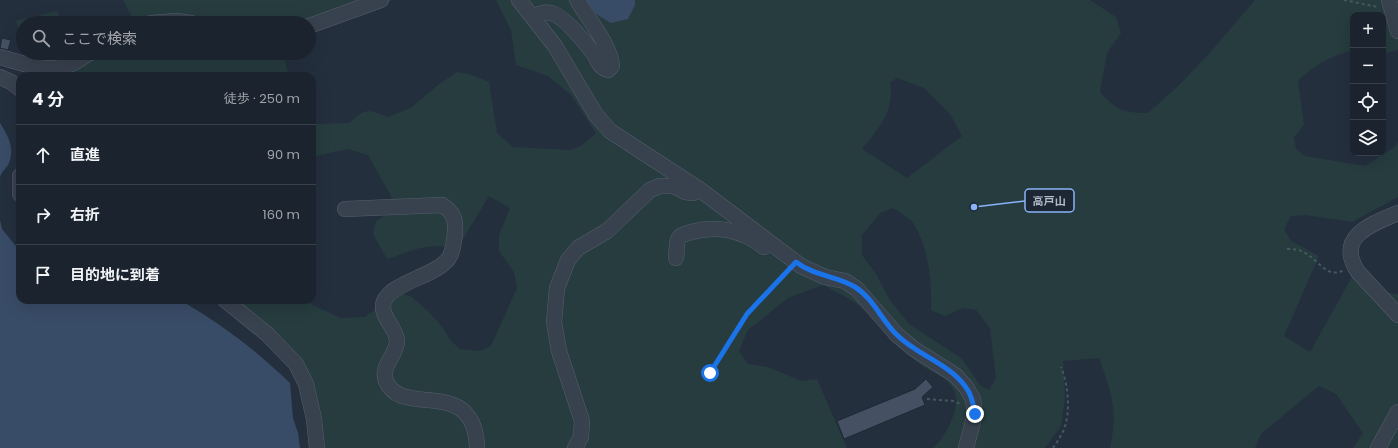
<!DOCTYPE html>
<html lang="ja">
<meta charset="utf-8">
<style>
body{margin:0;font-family:Poppins,"Noto Sans JP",sans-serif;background:#242b36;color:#f1f3f6}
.controls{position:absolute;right:12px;top:12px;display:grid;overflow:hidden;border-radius:8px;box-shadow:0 4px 16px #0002}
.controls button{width:36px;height:36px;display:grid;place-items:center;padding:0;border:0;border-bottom:1px solid #39404a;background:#1b232e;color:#f1f3f6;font:20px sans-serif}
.stop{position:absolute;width:12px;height:12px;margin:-9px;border:3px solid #1a73e8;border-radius:50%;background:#fff}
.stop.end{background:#1a73e8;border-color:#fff;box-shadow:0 1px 4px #0008}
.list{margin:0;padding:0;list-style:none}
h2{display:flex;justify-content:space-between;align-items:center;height:52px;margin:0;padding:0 16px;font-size:17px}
h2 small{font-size:13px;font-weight:400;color:#a0a4aa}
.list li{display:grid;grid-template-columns:26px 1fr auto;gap:12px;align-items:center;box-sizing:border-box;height:60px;padding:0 16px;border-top:1px solid #39404a}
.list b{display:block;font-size:15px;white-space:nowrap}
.list em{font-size:13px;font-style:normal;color:#a0a4aa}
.icon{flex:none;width:22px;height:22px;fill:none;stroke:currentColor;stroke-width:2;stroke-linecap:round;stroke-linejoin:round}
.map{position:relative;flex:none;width:1398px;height:448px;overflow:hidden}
.search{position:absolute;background:#1b232e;box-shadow:0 4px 16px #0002;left:16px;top:16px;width:300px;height:44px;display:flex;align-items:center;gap:10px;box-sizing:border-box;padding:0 14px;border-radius:22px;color:#a0a4aa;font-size:15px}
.panel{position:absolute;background:#1b232e;box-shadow:0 4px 16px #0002;left:16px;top:72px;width:300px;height:232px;border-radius:12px}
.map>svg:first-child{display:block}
</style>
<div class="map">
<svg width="1398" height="448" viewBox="0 0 1398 448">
<rect width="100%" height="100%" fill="#242f3e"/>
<path fill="#263c3f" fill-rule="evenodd" d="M 123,0 L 393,0 L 309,30 L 309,23 L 122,23 L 132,17 Z
M 496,0 L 586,0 L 596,14 L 635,5 L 635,0 L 1090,0 L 1116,17 L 1121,33 L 1107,53 L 1100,92 C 1116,110 1123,113 1148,113 L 1177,87 L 1208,55 L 1255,0 L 1389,0 L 1398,2 L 1398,50 L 1383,54 L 1383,15 L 1353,15 L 1353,50 C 1331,56 1314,65 1298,81 L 1304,125 L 1294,137 L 1296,149 L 1305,156 L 1365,166 L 1396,146 L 1398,142 L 1398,197 L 1352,222 L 1305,215 L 1291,216 L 1284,229 L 1291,241 L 1319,256 L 1284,336 L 1310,352 L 1352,277 L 1368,290 L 1398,294 L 1398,448 L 1353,448 L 1363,433 L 1336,394 L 1319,386 L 1261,434 L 1255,448 L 1110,448 C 1118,410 1112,394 1099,358 L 1063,361 L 1065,398 L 1061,426 L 1045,448 L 933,448 C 945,438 962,406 954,391 C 948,378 935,374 924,367 C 900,351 884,327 862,308 C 850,298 836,292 823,285 L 788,298 L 748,330 L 739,351 L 748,364 L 768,367 L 801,381 L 817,379 L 847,448 L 325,448 L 322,422 L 313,385 L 234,300 L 303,300 L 340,318 L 365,317 L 399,292 L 412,297 L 430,313 L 443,328 L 451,341 L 460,349 L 480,351 L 491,346 L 517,288 L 514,272 L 499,251 L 499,235 L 510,208 L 489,196 L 457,249 C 428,242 414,250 387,259 L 373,234 L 376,221 L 390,212 L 391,196 L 368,155 L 347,149 L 312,157 L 312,124 L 350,123 C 365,107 369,110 388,117 L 412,107 L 438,85 L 457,72 L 472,75 L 489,82 L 497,133 L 513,147 L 570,150 L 581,146 L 596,133 L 571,95 L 548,76 L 516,65 L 511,30 ZM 897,78 L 924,88 L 950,114 L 962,136 L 907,178 L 862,149 C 879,128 895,111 890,82 ZM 893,208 C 899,212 909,217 913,223 C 929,248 932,281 931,310 L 945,316 L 963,308 L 976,310 L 990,328 L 996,378 L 989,390 L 981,386 L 961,358 L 909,324 L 890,300 L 876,274 L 862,255 L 862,235 L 880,213 Z
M 57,11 L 63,23 L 23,23 L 23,43 L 16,21 Z
M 26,53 L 283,53 L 289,76 L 34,76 Z"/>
<path fill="#394c67" d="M 586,0 L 635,0 L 635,5 L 628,19 L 611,23 L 596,14 Z
M 0,123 C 8,136 15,147 9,163 C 7,168 2,171 0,177 Z
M 0,220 L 2,229 L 20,251 L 20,300 L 180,300 C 220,323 257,351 290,383 L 293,418 L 298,433 L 300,448 L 0,448 Z"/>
<path fill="#455162" stroke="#1f2835" d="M 2,38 L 11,40 L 8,50 L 0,48 Z
M 926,379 L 933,387 L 922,397 L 925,405 L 844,439 L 837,421 L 915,389 Z"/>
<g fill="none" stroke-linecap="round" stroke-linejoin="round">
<defs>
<path id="minor" d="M 519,0 L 555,46 L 596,115 L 610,131 L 699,189 L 801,266 L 825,277 L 845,281 L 857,289 L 897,335 L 914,349 L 955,375 L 966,387 L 973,399 L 975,414 L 966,448
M 1389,0 L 1398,31
M 533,17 C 539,13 547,11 554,14 C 566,19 586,43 594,54 C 598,61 599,67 608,70 L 612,66 C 611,46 587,17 577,0
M 151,23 L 176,21 L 191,23
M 309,26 L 381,0
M 0,57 C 22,63 49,74 71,64 C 78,61 84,56 90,53
M 0,77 L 11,82 L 20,89
M 20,176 L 20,194
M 345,209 L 442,205 C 453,212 456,219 455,232 C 454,240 454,248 450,256 C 440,277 381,283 383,308 C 384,320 396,328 397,341 C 397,355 380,366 386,381 C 401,419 475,374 477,448
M 1398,213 C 1371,224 1335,237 1358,272 L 1398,315
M 676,258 C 677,253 676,245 678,240 C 680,234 686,234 691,232 C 716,225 743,230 764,247
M 225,300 L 267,334 L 296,364 L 306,384 L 314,419 L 317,448
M 575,448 L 581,437 L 582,421 L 559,351 L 554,322 L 557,288 L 568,260 L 578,248 L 607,231 L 650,190 L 660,186 L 674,186 L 685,192 L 693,193 L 696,191
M 1378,448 L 1398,412"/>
</defs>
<use href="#minor" stroke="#565f6c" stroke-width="16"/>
<path stroke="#44595c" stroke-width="2" stroke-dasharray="3 3" stroke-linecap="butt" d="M 1344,0 L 1378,7
M 1287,249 C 1293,249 1298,249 1303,252 C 1318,258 1326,280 1344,270
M 710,373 L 747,314 L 788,271
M 927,399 L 953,401 L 961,404
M 1053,448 C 1057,442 1062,435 1064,429 C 1071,411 1068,384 1061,367"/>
<use href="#minor" stroke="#38414e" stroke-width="15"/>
</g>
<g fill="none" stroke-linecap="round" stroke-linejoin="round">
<path stroke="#1a73e8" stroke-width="5" d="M 710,373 L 747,314 L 796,262 C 814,276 837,276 855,287 C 873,298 882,321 897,335 C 917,355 948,363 965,386 C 972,395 973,404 975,414"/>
</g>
<path fill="none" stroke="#8ab4f8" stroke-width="1.5" d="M974 207L1025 201"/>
<circle fill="#8ab4f8" stroke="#1d2633" stroke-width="1.5" cx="974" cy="207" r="4"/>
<rect fill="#1d2633" stroke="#8ab4f8" stroke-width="1.5" x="1025" y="189" width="49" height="23" rx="4"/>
<g font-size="11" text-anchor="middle" font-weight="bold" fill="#b4bcc9">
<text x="1049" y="205">高戸山</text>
</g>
</svg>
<div class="controls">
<button>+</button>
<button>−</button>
<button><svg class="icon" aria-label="locate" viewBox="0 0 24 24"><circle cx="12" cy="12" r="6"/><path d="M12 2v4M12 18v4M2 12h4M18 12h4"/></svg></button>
<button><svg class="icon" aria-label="layers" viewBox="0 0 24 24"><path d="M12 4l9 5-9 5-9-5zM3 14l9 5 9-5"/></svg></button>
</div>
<div class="stop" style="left:710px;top:373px"></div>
<div class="stop end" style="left:975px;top:414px"></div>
<div class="search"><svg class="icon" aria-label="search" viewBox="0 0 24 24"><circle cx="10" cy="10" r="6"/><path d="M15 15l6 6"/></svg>ここで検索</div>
<section class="panel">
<h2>4 分<small>徒歩 · 250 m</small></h2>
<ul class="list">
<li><svg class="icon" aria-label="ahead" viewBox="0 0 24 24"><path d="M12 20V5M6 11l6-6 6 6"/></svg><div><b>直進</b></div><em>90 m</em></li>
<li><svg class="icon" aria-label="right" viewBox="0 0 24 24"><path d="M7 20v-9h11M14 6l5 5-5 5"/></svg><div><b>右折</b></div><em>160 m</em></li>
<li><svg class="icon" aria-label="arrive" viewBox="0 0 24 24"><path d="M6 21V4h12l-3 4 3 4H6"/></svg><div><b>目的地に到着</b></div></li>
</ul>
</section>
</div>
